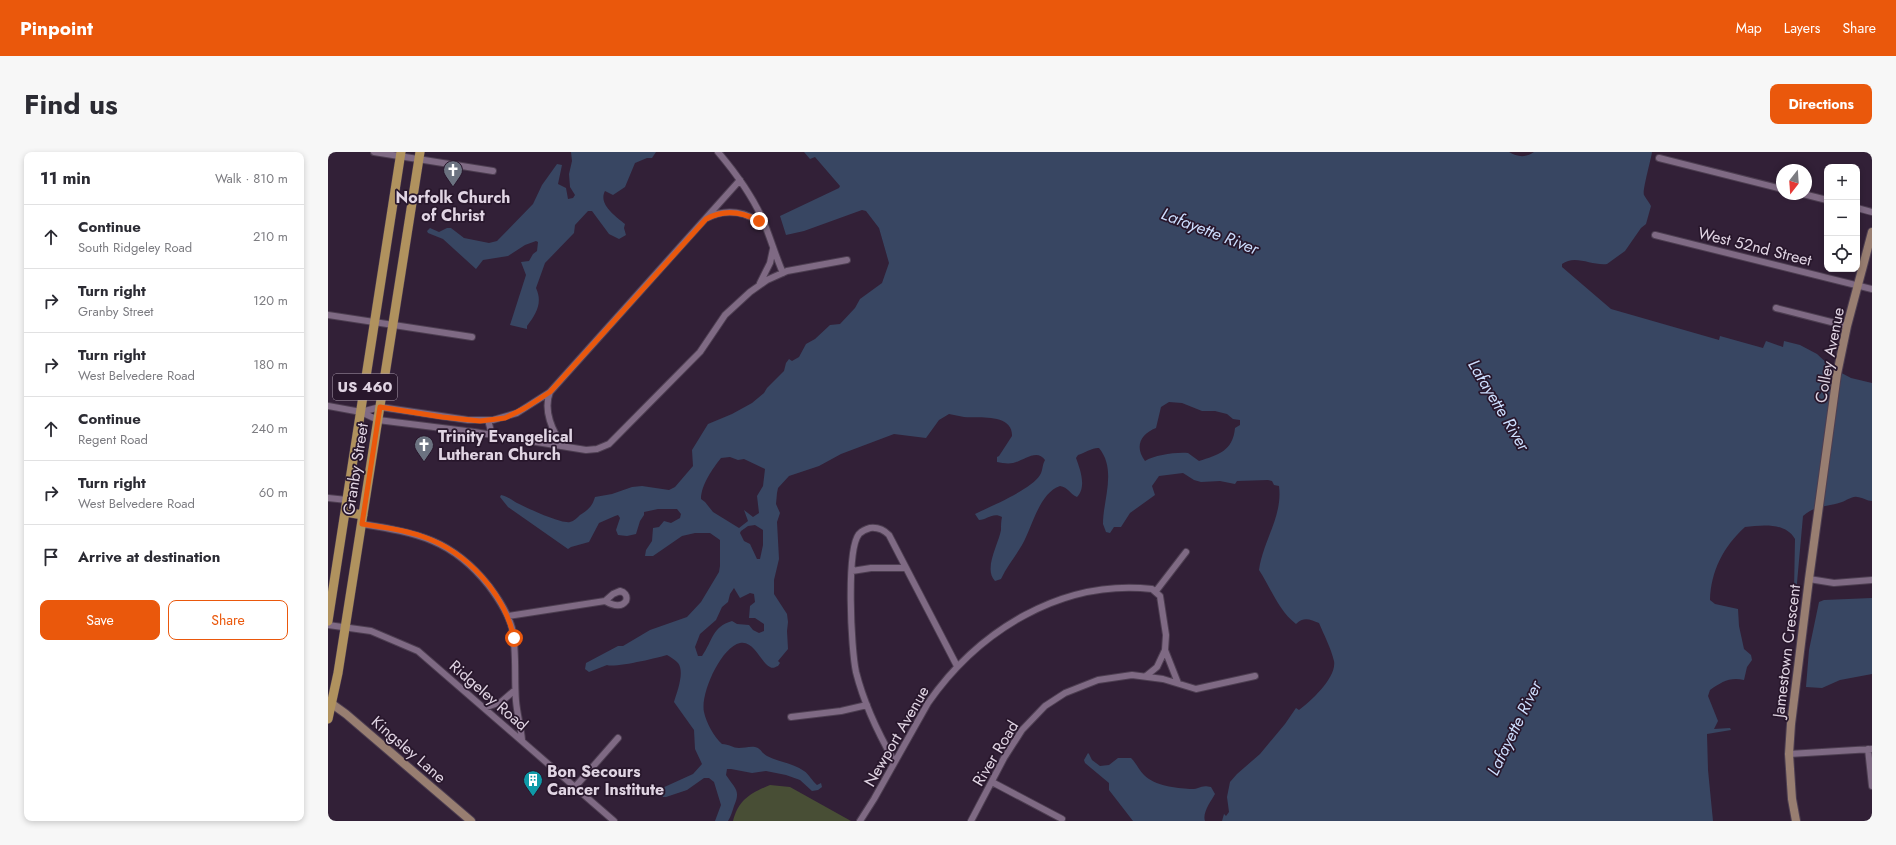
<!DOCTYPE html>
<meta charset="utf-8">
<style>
body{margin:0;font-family:Jost,sans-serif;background:#f7f7f7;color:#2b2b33}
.controls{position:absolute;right:12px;top:12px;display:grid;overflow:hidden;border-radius:8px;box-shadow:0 2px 6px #0003}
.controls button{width:36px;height:36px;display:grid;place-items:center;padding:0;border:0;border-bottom:1px solid #e1e1e2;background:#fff;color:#2b2b33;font:20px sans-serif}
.compass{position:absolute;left:1448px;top:12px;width:36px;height:36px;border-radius:50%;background:#fff;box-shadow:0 2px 6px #0003;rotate:197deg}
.stop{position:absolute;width:12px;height:12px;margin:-9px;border:3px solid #ea580c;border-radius:50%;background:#fff}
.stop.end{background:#ea580c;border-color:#fff;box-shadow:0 1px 4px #0008}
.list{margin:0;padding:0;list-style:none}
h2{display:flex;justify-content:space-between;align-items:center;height:52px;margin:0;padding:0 16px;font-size:17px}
h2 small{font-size:13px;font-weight:400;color:#7c7c81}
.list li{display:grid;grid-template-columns:26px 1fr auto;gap:12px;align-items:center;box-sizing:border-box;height:64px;padding:0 16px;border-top:1px solid #e1e1e2}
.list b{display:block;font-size:15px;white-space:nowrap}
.list p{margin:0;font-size:13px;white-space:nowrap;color:#7c7c81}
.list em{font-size:13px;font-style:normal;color:#7c7c81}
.actions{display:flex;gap:8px;padding:12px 16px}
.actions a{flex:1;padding:9px 0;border:1px solid #ea580c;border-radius:8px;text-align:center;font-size:14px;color:#ea580c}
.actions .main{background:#ea580c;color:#fff}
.icon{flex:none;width:22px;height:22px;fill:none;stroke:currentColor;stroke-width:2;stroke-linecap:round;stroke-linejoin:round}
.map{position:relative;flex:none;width:1544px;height:669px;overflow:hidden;border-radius:8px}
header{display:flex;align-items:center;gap:24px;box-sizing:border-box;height:56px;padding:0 20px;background:#ea580c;color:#fff}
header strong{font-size:19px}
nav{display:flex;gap:22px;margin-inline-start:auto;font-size:14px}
.intro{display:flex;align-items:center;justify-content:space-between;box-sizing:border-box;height:96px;padding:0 24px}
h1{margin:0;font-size:28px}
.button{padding:10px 18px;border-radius:8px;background:#ea580c;color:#fff;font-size:14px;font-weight:700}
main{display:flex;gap:24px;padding:0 24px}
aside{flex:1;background:#fff;border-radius:8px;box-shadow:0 2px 6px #0003}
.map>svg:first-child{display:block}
</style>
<header>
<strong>Pinpoint</strong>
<nav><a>Map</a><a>Layers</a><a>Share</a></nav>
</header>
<div class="intro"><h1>Find us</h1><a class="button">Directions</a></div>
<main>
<aside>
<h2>11 min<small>Walk · 810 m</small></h2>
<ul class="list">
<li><svg class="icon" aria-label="ahead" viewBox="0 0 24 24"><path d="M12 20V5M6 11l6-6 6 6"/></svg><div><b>Continue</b><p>South Ridgeley Road</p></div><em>210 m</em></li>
<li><svg class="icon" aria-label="right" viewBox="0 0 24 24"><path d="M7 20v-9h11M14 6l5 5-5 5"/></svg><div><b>Turn right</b><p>Granby Street</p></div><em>120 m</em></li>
<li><svg class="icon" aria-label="right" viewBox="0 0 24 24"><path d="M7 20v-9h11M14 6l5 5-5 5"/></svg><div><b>Turn right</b><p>West Belvedere Road</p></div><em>180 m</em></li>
<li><svg class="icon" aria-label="ahead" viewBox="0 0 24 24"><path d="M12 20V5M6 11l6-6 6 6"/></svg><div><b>Continue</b><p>Regent Road</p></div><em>240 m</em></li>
<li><svg class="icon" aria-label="right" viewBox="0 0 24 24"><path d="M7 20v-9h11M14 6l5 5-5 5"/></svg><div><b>Turn right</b><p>West Belvedere Road</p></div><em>60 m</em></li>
<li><svg class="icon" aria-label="arrive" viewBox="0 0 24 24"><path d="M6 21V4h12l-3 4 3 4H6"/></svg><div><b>Arrive at destination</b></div></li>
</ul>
<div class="actions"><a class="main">Save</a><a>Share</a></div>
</aside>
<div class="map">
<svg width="1544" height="669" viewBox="0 0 1544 669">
<rect width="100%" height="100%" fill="#322037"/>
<path fill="#484e35" d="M 442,633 L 462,635 L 523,669 L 405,669 C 410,648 423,641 442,633 Z"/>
<path fill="#384662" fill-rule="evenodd" d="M 243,0 L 328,0 L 324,6 L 319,6 L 307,11 L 297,35 L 285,43 L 277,39 C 270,52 287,64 297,72 L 296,76 L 298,83 L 291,87 L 281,82 L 264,59 L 260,59 L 247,73 L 246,81 L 217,111 L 208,136 C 215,151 208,162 199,174 L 199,177 L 182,173 L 198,123 L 193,110 L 201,109 L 205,102 L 209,99 L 210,90 L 208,89 L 197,93 L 180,104 L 155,108 L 148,117 L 115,87 L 100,81 L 99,79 L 102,76 L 111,80 L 119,76 L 123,76 L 136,86 L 161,91 L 169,89 L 205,52 L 214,33 L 229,12 L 234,13 L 230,32 L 238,36 L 240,47 L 245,46 L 247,43 L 242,35 L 241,22 L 244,9 Z
M 476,0 L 1181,0 C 1189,5 1198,6 1206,0 L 1324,0 C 1323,8 1314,39 1316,43 C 1318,47 1321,50 1323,54 L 1318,72 L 1313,76 L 1297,99 L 1279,112 C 1264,114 1247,102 1234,112 L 1234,115 L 1283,157 L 1391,188 L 1392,184 L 1435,196 L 1438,189 L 1455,195 L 1456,189 L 1472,193 L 1489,202 L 1504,216 L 1523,226 L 1544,231 L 1544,349 C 1539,349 1534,345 1529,345 C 1524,344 1518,349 1514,350 C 1500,355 1487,353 1475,364 L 1468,442 L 1466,442 L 1466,439 L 1467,387 C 1457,370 1434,373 1417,375 C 1395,395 1383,419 1382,448 L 1387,452 L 1410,457 L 1411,474 L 1416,497 L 1423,503 L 1424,508 L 1419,515 L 1416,528 C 1401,525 1394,530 1382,538 L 1380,544 L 1390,569 L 1386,577 L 1402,576 L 1403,578 L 1379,582 L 1380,618 L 1385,669 L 894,669 L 896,662 L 898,664 L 901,660 L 899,645 L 902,630 L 909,622 L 932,602 L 957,572 L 968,556 L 971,558 C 983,549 1009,525 1006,509 C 1003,496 996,483 991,471 C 983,468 976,464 968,472 C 950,458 943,436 931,418 C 935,389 955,364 951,334 L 946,333 L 944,329 L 940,328 L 909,329 L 907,332 L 892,329 L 873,330 L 866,328 L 855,321 L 831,324 L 824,334 L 827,343 L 802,361 L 793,375 L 786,375 L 782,381 L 778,380 L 775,372 C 775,347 789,318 771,296 C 766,295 756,301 750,303 L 748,306 C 752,317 759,335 749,345 C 742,342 740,335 732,334 C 711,341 704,376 694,393 C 687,405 679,414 673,427 L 667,429 C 655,417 671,391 673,378 C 673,374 673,369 674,365 C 665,360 659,368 651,368 L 647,362 C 663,354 704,337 712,323 C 715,318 714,313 717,308 C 709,296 695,309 685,311 C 680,312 674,311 669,310 L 669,305 L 671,304 L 684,284 C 685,261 650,266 636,265 C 631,264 626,263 621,262 L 611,268 L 598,286 L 566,282 L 513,302 L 491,314 L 461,324 L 450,336 L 449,341 L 448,352 L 452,361 L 449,370 L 451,407 L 446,428 L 446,442 L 459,462 L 460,470 L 459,479 L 460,497 L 450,509 L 452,511 L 450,514 C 447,515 445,517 442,515 C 433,511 426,488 412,491 C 393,495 372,542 376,560 C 378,570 386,585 394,592 C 401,592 405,596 411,596 C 416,596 422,594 427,595 C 433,596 434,602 439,604 C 451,610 465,611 476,619 C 481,622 484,629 489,633 L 493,631 L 494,635 L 490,638 L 484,639 L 472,628 L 458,623 L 438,619 L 424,621 L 403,617 L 399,617 L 398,623 C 407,637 413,638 406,654 C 404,660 403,664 400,669 L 387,669 L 393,653 L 386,630 L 381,626 L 376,626 L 359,638 L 338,645 L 335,645 L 332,637 L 365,622 L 374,612 L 367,597 L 366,578 L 346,550 C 349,540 357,520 350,511 C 347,508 343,505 339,503 C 329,506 287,516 279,513 L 261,520 L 257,517 L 258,511 L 290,494 L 295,494 L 322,478 L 359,465 L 373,450 L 391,420 L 392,414 L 392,388 L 382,381 L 367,381 L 354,384 L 325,404 L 317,404 L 318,398 L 324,389 L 325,376 L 331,375 L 336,369 L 343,371 L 352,366 L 353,362 L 349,357 L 330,357 L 316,360 L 316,363 L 312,369 L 308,382 L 299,384 L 290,383 L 288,378 L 292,366 L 290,363 L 287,364 L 271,371 L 261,390 L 243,395 L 240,397 L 180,355 L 172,345 L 173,343 C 181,345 183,348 189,351 C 199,356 233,372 242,370 C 246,369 249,366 252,363 C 260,358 264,355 267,345 L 284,342 L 304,335 L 314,334 L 341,338 L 347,335 L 365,314 L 364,298 L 380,272 L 404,262 L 424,251 L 436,241 L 439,236 L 456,219 L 458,211 L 461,207 L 464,209 L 471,205 L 478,192 L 487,187 L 502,173 L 512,172 L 527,156 L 532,147 L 554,131 L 561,111 L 551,76 L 538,59 L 534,58 L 476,79 L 458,83 L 452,64 L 511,36 L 512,34 L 487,5 L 482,7 ZM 841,250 L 854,251 L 874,259 L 887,259 L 899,262 L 905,267 L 912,268 L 912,273 L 907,276 C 905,299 890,303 871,309 L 860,301 C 847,300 827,303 817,309 C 806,294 813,282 828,276 L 833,255 ZM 402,305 L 410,308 L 416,307 L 437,317 L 435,334 L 429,344 L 431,361 L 425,365 L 416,358 L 420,369 L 411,376 L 385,360 L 377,350 L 373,347 C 373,333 385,316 393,306 ZM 427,373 L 435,378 L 435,393 L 432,407 L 429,407 L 422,392 L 416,389 L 412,381 L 413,379 L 420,374 ZM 406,436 L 412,446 L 422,441 L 426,442 L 427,450 L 422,454 L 421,466 L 427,466 L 436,472 L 436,479 L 431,481 L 425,478 L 421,473 L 409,472 L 404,469 C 384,475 385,488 374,504 L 370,504 L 367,495 L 372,482 L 388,468 L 394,455 L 400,450 L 402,442 Z
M 1544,446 L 1544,522 L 1512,528 L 1494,536 L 1478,535 L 1481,498 L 1491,450 L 1496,448 Z
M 760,601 L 761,602 L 764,608 L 772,614 L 781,613 L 790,606 L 803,606 C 808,611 811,618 816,623 C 827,634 848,636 862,637 C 871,638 872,632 883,635 L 887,642 C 883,649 874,661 877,669 L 805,669 L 781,638 L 781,631 L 757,611 L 756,608 Z"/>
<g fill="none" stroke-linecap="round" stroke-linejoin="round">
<defs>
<path id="street" d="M 46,0 L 165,19
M 390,0 C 407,20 423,42 434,66 C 442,84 447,103 455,121
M 1331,6 L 1454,37
M 1475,42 L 1499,48
M 1529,56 L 1544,60
M 379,66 C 398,56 420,59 435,74
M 1327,83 L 1544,137
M 432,131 L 442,111 L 445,97
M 1448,156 L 1519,174
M 0,163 L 144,185
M 0,254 L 33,260 L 50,268 L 146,280 L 258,298 L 269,297 L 281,292 L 372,200 L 397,163 L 422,140 L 439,128 L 459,119 L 519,108
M 33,260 L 52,255 L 140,268 L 165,268 L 189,261 L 222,240
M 160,268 L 164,283
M 236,294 C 224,280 215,258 222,240 L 412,28
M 0,346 L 19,348
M 34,372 C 89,381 124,387 161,434 C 170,446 180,461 184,476 C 189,500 186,525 188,549 C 189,562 193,575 194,588
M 524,419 L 543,416 L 578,416
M 1481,427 L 1506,431 L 1544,428
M 292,439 C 296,440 300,443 298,449 C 293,456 284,453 277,449 L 285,442 Z
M 828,439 L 858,400
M 180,464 L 277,449
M 0,473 L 43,479 L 90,499 L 286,669
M 818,524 L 829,515 L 837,498
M 156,556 L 173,550 L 187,538
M 463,565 L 513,559 L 539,553
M 1540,597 L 1544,634
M 1461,602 L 1544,597
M 566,609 C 550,581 536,552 528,520 C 523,497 518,398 531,382 C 534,379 538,377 542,376 C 550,375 556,378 561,383 L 629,514
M 664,630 L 734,667
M 247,635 L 290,586
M 532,669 L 546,647 L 600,551 C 650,479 733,427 824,437 L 832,444 L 838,483 L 837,498 L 850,531
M 643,669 L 676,606 L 694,578 L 717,554 L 737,541 L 770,528 L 804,523 L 835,527 L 868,537 L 927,524"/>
<path id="secondary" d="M 0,549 L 18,562 L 143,669
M 1468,669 L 1464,647 L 1461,602 L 1463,572 L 1481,427 L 1509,222 L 1519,174 L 1544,80"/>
<path id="primary" d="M 17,360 L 35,363
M 0,469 L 73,0
M 0,567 L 10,521 L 92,0"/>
</defs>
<use href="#street" stroke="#4d3e51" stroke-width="8"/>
<use href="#secondary" stroke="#4d3e51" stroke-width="10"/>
<use href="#primary" stroke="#4d3e51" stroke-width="10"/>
<use href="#street" stroke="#7f6a84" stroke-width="6"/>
<use href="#secondary" stroke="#987e71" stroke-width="8"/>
<use href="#primary" stroke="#b0925e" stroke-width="9"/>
</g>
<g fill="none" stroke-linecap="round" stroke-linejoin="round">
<path stroke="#ea580c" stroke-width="5" d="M 186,486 C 176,440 138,399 93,384 C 74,377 53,375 34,372 L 52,255 L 114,265 L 152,269 L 177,266 L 197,256 L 222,240 L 378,67 C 396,57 413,59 431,69"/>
</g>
<defs>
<symbol id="church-pin" viewBox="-11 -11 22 30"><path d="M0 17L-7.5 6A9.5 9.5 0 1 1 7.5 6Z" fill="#6b7280" stroke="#28172c"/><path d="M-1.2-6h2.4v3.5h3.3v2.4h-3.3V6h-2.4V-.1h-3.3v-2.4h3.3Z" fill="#fff"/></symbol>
<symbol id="building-pin" viewBox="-11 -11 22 30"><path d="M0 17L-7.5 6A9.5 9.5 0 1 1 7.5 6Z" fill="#0f9aa8" stroke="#28172c"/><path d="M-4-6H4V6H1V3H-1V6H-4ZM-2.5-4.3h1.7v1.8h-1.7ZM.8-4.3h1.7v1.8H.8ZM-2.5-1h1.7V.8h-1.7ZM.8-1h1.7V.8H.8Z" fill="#fff"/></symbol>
</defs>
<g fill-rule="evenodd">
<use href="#church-pin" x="114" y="7" width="22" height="30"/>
<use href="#church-pin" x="85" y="282" width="22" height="30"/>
<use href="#building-pin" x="194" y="617" width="22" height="30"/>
</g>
<g text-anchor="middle" stroke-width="3.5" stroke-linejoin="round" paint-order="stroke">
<rect fill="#28172c" stroke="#a99bac" stroke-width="1" x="5" y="222" width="64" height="26" rx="3"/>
<g font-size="15" font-weight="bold" fill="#e0d4e3">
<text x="37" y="240">US 460</text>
</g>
<g font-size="16" font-weight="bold" fill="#e0d4e3" stroke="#28172c" text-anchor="start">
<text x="125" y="51" text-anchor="middle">Norfolk Church<tspan x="125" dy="18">of Christ</tspan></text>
<text x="110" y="290">Trinity Evangelical<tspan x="110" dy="18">Lutheran Church</tspan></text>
<text x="219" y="625">Bon Secours<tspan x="219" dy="18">Cancer Institute</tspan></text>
</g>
<g font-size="16" fill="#e0d4e3" stroke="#28172c">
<text transform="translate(1427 94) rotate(14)" y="6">West 52nd Street</text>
<text transform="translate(1501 203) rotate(-79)" y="6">Colley Avenue</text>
<text transform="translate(27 317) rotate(-81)" y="6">Granby Street</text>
<text transform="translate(1458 499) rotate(-83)" y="6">Jamestown Crescent</text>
<text transform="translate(161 543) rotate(41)" y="6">Ridgeley Road</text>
<text transform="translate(568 584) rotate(-60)" y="6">Newport Avenue</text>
<text transform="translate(81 597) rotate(41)" y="6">Kingsley Lane</text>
<text transform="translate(667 601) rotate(-59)" y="6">River Road</text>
</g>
<g font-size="17" font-style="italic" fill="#ccddfd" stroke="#28172c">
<text transform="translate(882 79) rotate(21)" y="6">Lafayette River</text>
<text transform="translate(1171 253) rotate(59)" y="6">Lafayette River</text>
<text transform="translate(1186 576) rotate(-64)" y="6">Lafayette River</text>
</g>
</g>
</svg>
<div class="controls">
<button>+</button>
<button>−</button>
<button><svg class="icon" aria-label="locate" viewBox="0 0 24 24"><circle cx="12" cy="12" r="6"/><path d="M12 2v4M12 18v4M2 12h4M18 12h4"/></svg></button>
</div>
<svg class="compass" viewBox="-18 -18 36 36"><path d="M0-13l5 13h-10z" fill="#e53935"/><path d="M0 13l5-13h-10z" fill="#7c7c81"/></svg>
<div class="stop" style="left:186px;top:486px"></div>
<div class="stop end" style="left:431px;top:69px"></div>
</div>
</main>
